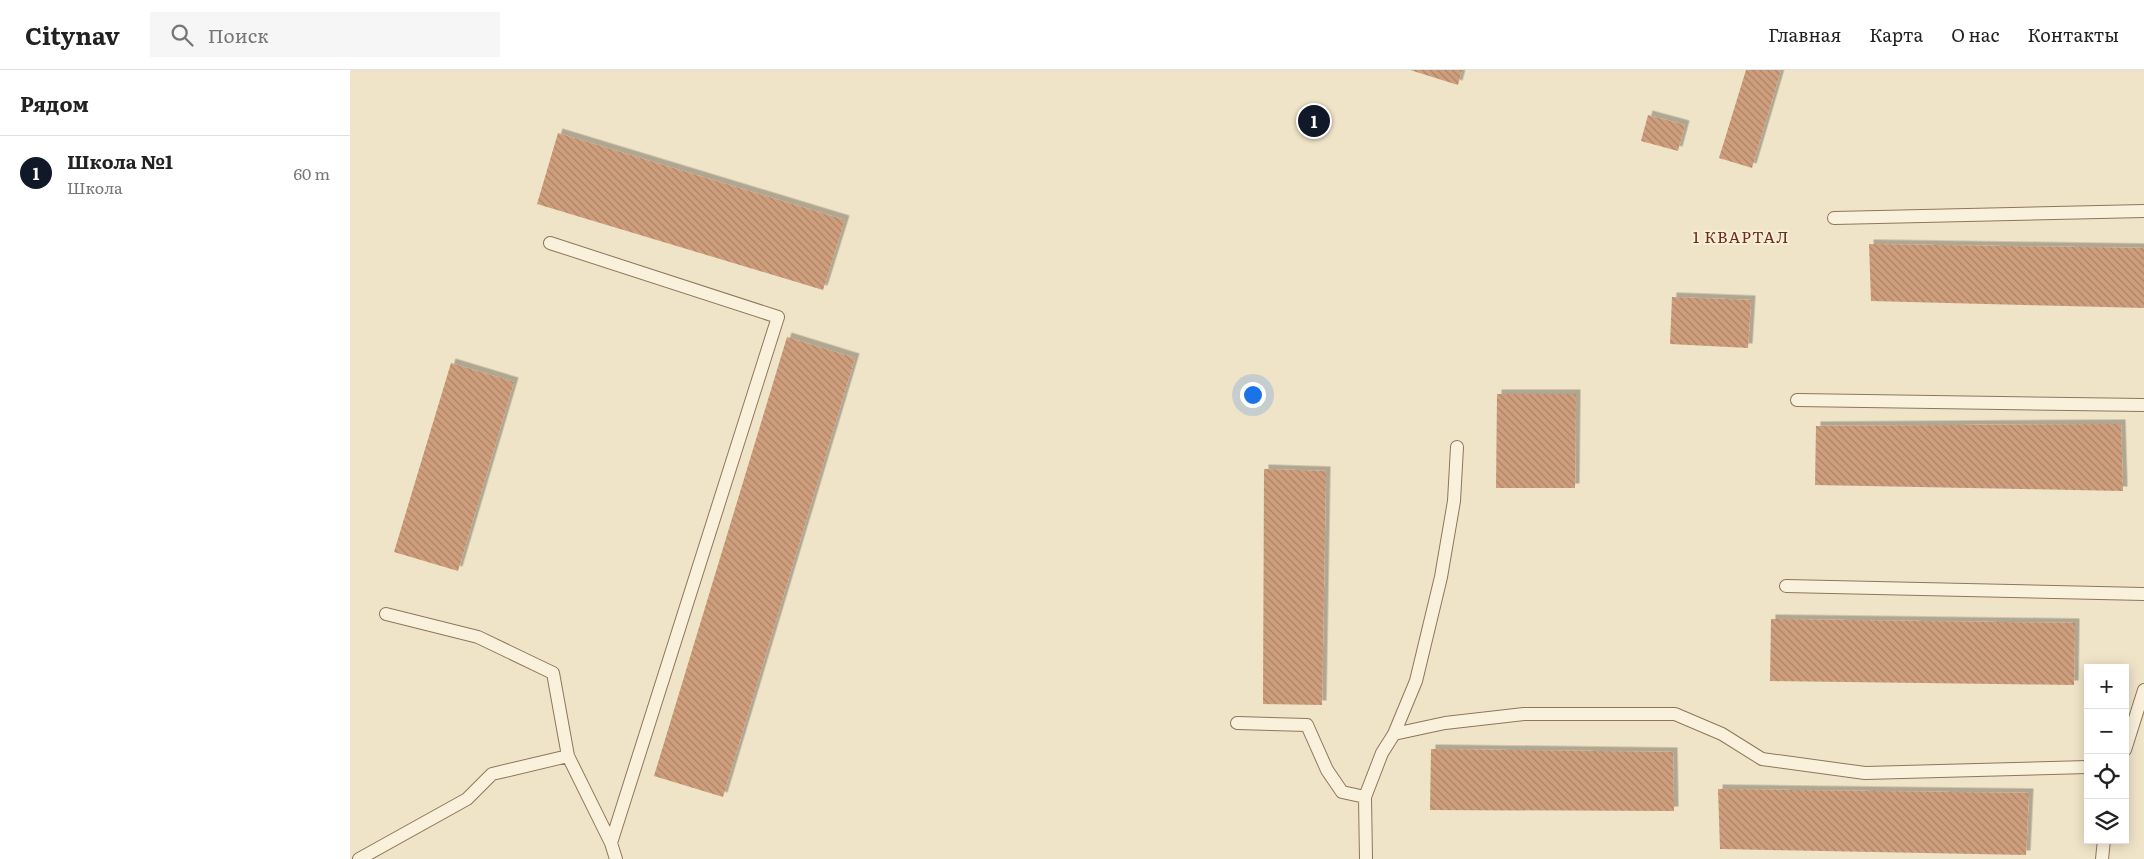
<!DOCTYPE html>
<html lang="ru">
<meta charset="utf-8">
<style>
body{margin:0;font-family:Literata,serif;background:#f6f6f6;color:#222}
.controls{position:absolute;right:15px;bottom:15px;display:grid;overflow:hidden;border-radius:0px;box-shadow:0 2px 12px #0003}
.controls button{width:45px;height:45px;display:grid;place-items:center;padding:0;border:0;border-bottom:1px solid #e0e0e0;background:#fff;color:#222;font:25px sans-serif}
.you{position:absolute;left:902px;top:324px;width:18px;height:18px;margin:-12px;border:4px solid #fff;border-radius:50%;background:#1a73e8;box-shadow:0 0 0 8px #1a73e833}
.badge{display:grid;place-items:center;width:32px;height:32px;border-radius:50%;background:#111827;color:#fff;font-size:16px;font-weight:700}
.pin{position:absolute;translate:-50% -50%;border:2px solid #fff;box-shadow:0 1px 5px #0006}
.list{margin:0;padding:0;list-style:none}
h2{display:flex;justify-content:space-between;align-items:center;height:65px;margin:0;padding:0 20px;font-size:21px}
h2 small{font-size:16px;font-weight:400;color:#767676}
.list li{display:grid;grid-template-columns:32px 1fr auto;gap:15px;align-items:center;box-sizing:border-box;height:75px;padding:0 20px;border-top:1px solid #e0e0e0}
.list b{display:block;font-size:19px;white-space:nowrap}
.list p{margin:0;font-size:16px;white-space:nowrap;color:#767676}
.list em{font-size:16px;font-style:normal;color:#767676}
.icon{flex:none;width:28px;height:28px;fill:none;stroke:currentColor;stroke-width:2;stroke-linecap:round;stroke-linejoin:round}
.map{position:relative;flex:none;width:1794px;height:789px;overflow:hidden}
header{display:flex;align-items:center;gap:30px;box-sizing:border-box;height:70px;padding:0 25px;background:#fff;border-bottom:1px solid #e0e0e0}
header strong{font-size:24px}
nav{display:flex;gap:28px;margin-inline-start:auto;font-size:18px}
.search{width:350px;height:45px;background:#f6f6f6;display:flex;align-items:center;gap:12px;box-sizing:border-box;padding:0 18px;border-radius:0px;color:#767676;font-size:19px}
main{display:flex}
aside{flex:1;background:#fff}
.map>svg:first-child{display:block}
</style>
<header>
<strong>Citynav</strong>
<div class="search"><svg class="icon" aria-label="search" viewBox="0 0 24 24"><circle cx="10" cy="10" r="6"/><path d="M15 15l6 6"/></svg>Поиск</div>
<nav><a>Главная</a><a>Карта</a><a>О нас</a><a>Контакты</a></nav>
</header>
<main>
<aside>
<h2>Рядом<small></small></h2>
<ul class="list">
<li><span class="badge">1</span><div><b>Школа №1</b><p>Школа</p></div><em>60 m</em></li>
</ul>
</aside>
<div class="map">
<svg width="1794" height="789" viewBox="0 0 1794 789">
<defs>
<pattern id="building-back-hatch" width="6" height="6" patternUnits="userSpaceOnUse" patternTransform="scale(1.25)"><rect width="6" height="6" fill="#cf9f7d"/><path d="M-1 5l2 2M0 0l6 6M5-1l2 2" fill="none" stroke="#a98266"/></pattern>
<filter id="shadow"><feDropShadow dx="4.5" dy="-4.5" stdDeviation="0" flood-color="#0004"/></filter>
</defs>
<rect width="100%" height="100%" fill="#f0e4c8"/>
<path fill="url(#building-back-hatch)" filter="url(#shadow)" d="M 1060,0 L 1112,0 L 1108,15 Z
M 1396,0 L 1431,0 L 1402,98 L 1369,88 Z
M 1298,45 L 1335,55 L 1328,81 L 1291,71 Z
M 208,63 L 495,150 L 473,220 L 187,134 Z
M 1519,174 L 1794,178 L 1794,238 L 1521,231 Z
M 1322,227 L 1401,230 L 1398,278 L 1320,274 Z
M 437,267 L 505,288 L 373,727 L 304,706 Z
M 101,293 L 164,312 L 108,501 L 44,482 Z
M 1147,324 L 1226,324 L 1225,418 L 1146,418 Z
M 1771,354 L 1773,421 L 1465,415 L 1466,356 Z
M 914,399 L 976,401 L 972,635 L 913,634 Z
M 1421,549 L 1725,553 L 1724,615 L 1420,611 Z
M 1081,679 L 1323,682 L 1324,741 L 1080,740 Z
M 1368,719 L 1679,723 L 1676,785 L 1370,779 Z"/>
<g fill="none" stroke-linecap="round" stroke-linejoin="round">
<defs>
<path id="service" d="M 1484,148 L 1794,141
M 200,173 L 428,247 L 261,773
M 1447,330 L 1794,335
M 1436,516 L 1794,524
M 36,544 L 128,567 L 203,603 L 218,686
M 887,653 L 957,655 L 977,700 L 992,722 L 1015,727
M 1044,664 L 1066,611 L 1091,507 L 1104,431 L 1107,377
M 1775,680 L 1794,620
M 9,789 L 117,729 L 142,704 L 218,686 L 261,773 L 266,789
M 1016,789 L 1015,727 L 1032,683 L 1044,664 L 1095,653 L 1174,644 L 1325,644 L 1372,664 L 1412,689 L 1515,703 L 1738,697
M 1752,789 L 1754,770"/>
</defs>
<use href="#service" stroke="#8d765c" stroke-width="14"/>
<use href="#service" stroke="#faf1dc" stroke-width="12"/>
</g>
<g text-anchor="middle" stroke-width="4" stroke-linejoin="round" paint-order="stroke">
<g font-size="16" letter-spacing="1" fill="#6b2e1e" stroke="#f7eed8">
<text x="1391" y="173">1 КВАРТАЛ</text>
</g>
</g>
</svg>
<div class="controls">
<button>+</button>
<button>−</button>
<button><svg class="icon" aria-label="locate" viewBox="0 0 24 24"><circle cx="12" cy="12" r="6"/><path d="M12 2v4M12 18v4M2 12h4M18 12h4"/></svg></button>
<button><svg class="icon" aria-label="layers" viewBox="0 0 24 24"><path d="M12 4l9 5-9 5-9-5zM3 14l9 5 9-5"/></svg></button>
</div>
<div class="you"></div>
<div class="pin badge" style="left:964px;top:51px">1</div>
</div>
</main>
